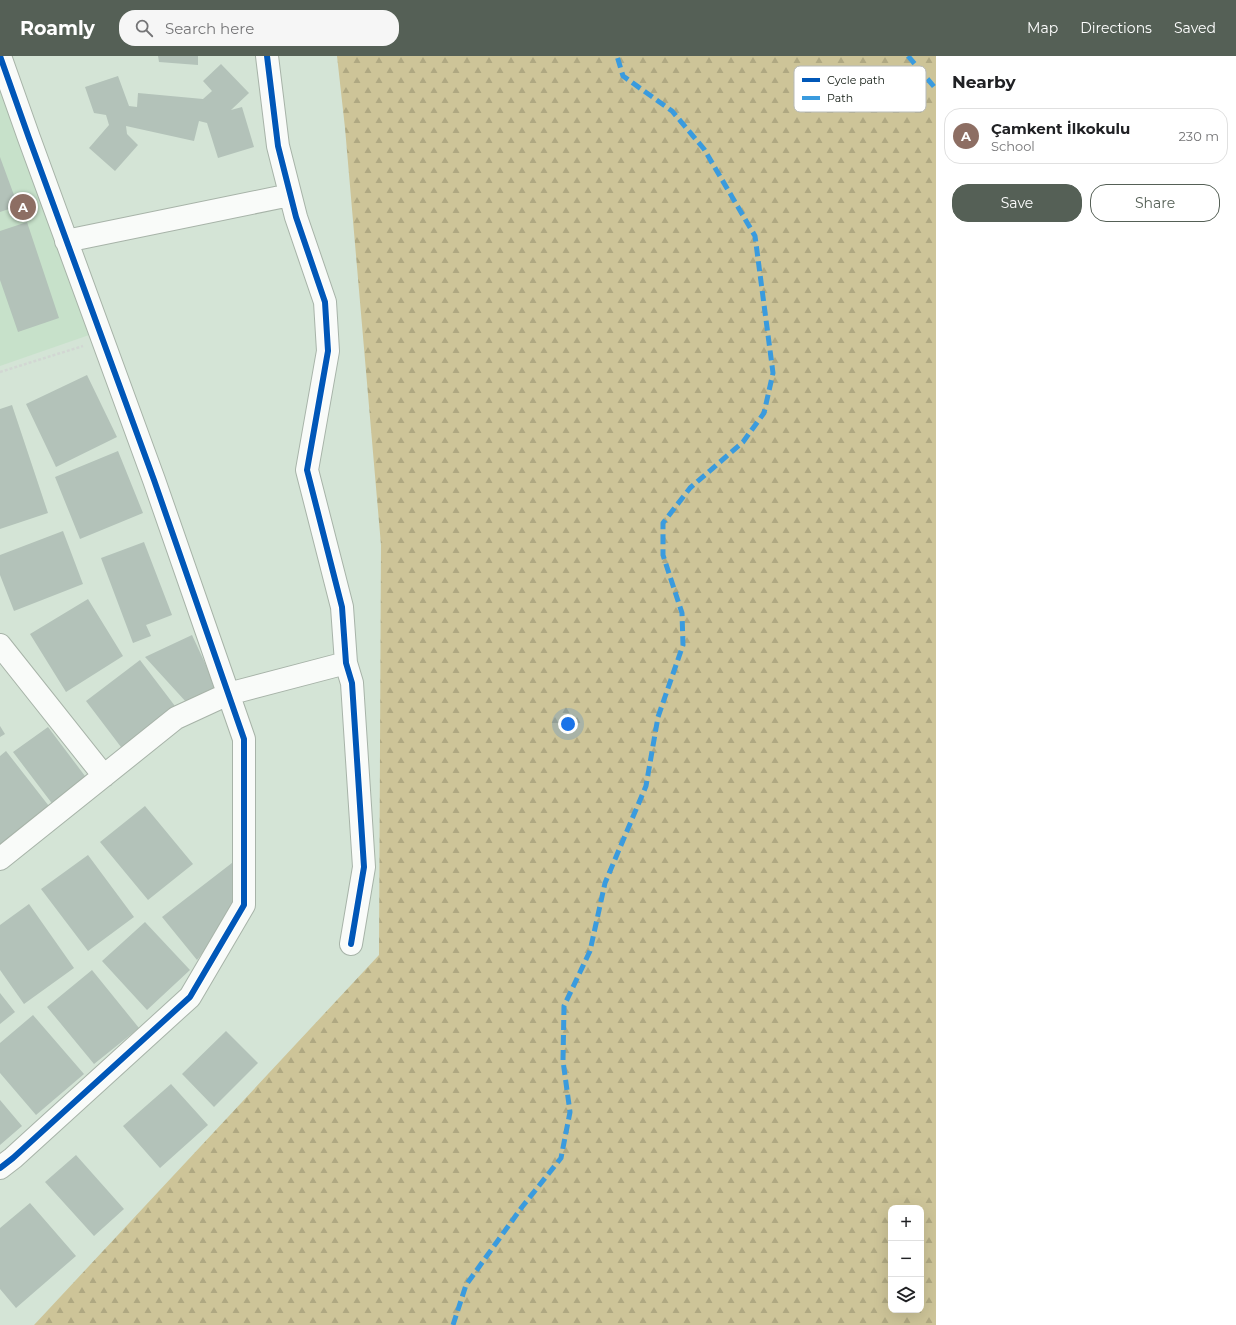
<!DOCTYPE html>
<meta charset="utf-8">
<style>
body{margin:0;font-family:Montserrat,sans-serif;background:#f6f6f6;color:#202124}
.controls{position:absolute;right:12px;bottom:12px;display:grid;overflow:hidden;border-radius:8px;box-shadow:0 4px 16px #0002}
.controls button{width:36px;height:36px;display:grid;place-items:center;padding:0;border:0;border-bottom:1px solid #e0e0e0;background:#fff;color:#202124;font:20px sans-serif}
.you{position:absolute;left:568px;top:668px;width:14px;height:14px;margin:-10px;border:3px solid #fff;border-radius:50%;background:#1a73e8;box-shadow:0 0 0 6px #1a73e833}
.badge{display:grid;place-items:center;width:26px;height:26px;border-radius:50%;background:#556056;color:#fff;font-size:13px;font-weight:700}
.pin{position:absolute;translate:-50% -50%;border:2px solid #fff;box-shadow:0 1px 4px #0006}
.list{margin:0;padding:0;list-style:none}
h2{display:flex;justify-content:space-between;align-items:center;height:52px;margin:0;padding:0 16px;font-size:17px}
h2 small{font-size:13px;font-weight:400;color:#757577}
.list li{display:grid;grid-template-columns:26px 1fr auto;gap:12px;align-items:center;box-sizing:border-box;height:56px;margin:0 8px 8px;padding:0 8px;border:1px solid #e0e0e0;border-radius:16px}
.list b{display:block;font-size:15px;white-space:nowrap}
.list p{margin:0;font-size:13px;white-space:nowrap;color:#757577}
.list em{font-size:13px;font-style:normal;color:#757577}
.actions{display:flex;gap:8px;padding:12px 16px}
.actions a{flex:1;padding:9px 0;border:1px solid #556056;border-radius:16px;text-align:center;font-size:14px;color:#556056}
.actions .main{background:#556056;color:#fff}
.icon{flex:none;width:22px;height:22px;fill:none;stroke:currentColor;stroke-width:2;stroke-linecap:round;stroke-linejoin:round}
.map{position:relative;flex:none;width:936px;height:1269px;overflow:hidden}
header{display:flex;align-items:center;gap:24px;box-sizing:border-box;height:56px;padding:0 20px;background:#556056;color:#fff}
header strong{font-size:19px}
nav{display:flex;gap:22px;margin-inline-start:auto;font-size:14px}
.search{width:280px;height:36px;background:#f6f6f6;display:flex;align-items:center;gap:10px;box-sizing:border-box;padding:0 14px;border-radius:16px;color:#757577;font-size:15px}
main{display:flex}
aside{flex:1;background:#fff}
.map>svg:first-child{display:block}
</style>
<header>
<strong>Roamly</strong>
<div class="search"><svg class="icon" aria-label="search" viewBox="0 0 24 24"><circle cx="10" cy="10" r="6"/><path d="M15 15l6 6"/></svg>Search here</div>
<nav><a>Map</a><a>Directions</a><a>Saved</a></nav>
</header>
<main>
<div class="map">
<svg width="936" height="1269" viewBox="0 0 936 1269">
<defs>
<pattern id="forest-firs" width="22" height="20" patternUnits="userSpaceOnUse"><rect width="22" height="20" fill="#cdc498"/><path d="M5 1l3.5 6h-7zM16 11l3.5 6h-7z" fill="#afa882"/></pattern>
</defs>
<rect width="100%" height="100%" fill="#d4e4d6"/>
<path fill="#c7e1ca" d="M 0,24 L 92,278 L 0,310 Z"/>
<path fill="url(#forest-firs)" fill-rule="evenodd" d="M 337,0 L 936,0 L 936,1269 L 34,1269 L 379,899 L 381,489 L 345,72 ZM 891,1152 L 921,1152 L 921,1254 L 891,1254 Z"/>
<path fill="#b3c2b9" d="M 158,0 L 198,0 L 198,9 L 159,6 Z
M 221,8 L 249,37 L 231,54 L 242,51 L 254,91 L 218,102 L 207,67 L 199,65 L 194,85 L 126,70 L 127,78 L 138,89 L 115,115 L 89,92 L 109,69 L 106,59 L 94,57 L 85,31 L 118,20 L 129,50 L 137,51 L 138,37 L 203,43 L 212,35 L 203,25 Z
M 0,101 L 18,150 L 0,156 Z
M 27,166 L 59,262 L 18,276 L 0,224 L 0,175 Z
M 87,319 L 117,381 L 56,411 L 26,348 Z
M 12,349 L 48,457 L 0,473 L 0,353 Z
M 118,395 L 143,457 L 80,483 L 55,421 Z
M 63,475 L 83,528 L 14,555 L 0,519 L 0,499 Z
M 144,486 L 172,559 L 146,569 L 151,580 L 133,587 L 101,502 Z
M 88,543 L 123,600 L 66,636 L 30,578 Z
M 192,579 L 217,633 L 187,647 L 145,601 Z
M 140,604 L 178,654 L 124,695 L 86,645 Z
M 0,670 L 5,678 L 0,681 Z
M 48,671 L 91,728 L 57,754 L 13,696 Z
M 6,695 L 52,754 L 0,791 L 0,700 Z
M 145,750 L 193,808 L 148,844 L 100,786 Z
M 88,799 L 134,861 L 88,895 L 41,833 Z
M 241,800 L 241,849 L 197,904 L 162,861 Z
M 29,848 L 74,912 L 24,948 L 0,914 L 0,869 Z
M 145,866 L 190,914 L 147,954 L 102,905 Z
M 92,914 L 139,972 L 94,1008 L 47,951 Z
M 0,937 L 15,956 L 0,968 Z
M 33,959 L 84,1018 L 36,1059 L 0,1017 L 0,987 Z
M 226,975 L 258,1007 L 214,1051 L 182,1018 Z
M 171,1028 L 208,1069 L 160,1112 L 123,1070 Z
M 0,1044 L 22,1070 L 0,1089 Z
M 76,1099 L 124,1153 L 94,1180 L 45,1126 Z
M 30,1147 L 76,1200 L 16,1252 L 0,1233 L 0,1172 Z"/>
<g fill="none" stroke-linecap="round" stroke-linejoin="round">
<defs>
<path id="minor" d="M 0,0 L 29,82 L 154,424 L 244,683 L 244,849 L 190,941 L 13,1102 L 0,1112
M 267,0 L 278,90 L 296,161 L 325,246 L 328,295 L 307,414 L 342,551 L 346,607 L 352,627 L 364,811 L 351,888
M 66,185 L 290,139
M 0,589 L 104,720
M 0,803 L 176,662 L 228,638 L 346,607"/>
</defs>
<use href="#minor" stroke="#a7b3a8" stroke-width="24"/>
<path stroke="#d2d7d3" stroke-width="2.5" stroke-dasharray="3 2" stroke-linecap="butt" d="M 0,316 L 83,290"/>
<use href="#minor" stroke="#f9fbf9" stroke-width="22"/>
<path stroke="#3a9bde" stroke-width="5" stroke-dasharray="10 5" stroke-linecap="butt" d="M 908,0 L 936,33
M 453,1269 L 466,1229 L 522,1151 L 561,1102 L 570,1056 L 563,1005 L 564,950 L 590,895 L 605,827 L 646,730 L 658,661 L 683,589 L 682,557 L 663,499 L 663,467 L 690,432 L 743,386 L 764,357 L 773,317 L 755,180 L 704,93 L 672,55 L 623,20 L 617,0"/>
<defs>
<path id="cycleway" d="M 0,0 L 29,82 L 154,424 L 244,683 L 244,849 L 190,941 L 13,1102 L 0,1112
M 267,0 L 278,90 L 296,161 L 325,246 L 328,295 L 307,414 L 342,551 L 346,607 L 352,627 L 364,811 L 351,888"/>
</defs>
<use href="#cycleway" stroke="#fff" stroke-width="8"/>
<use href="#cycleway" stroke="#0057b8" stroke-width="6"/>
</g>
<rect x="794" y="10" width="132" height="46" rx="6" fill="#fff" stroke="#b7bab8" stroke-width="1"/>
<rect x="802" y="22" width="18" height="4" fill="#0057b8"/>
<rect x="802" y="40" width="18" height="4" fill="#3a9bde"/>
<g font-size="11" fill="#101911">
<text x="827" y="28">Cycle path</text>
<text x="827" y="46">Path</text>
</g>
</svg>
<div class="controls">
<button>+</button>
<button>−</button>
<button><svg class="icon" aria-label="layers" viewBox="0 0 24 24"><path d="M12 4l9 5-9 5-9-5zM3 14l9 5 9-5"/></svg></button>
</div>
<div class="you"></div>
<div class="pin badge" style="left:23px;top:151px;background:#8d6e63">A</div>
</div>
<aside>
<h2>Nearby<small></small></h2>
<ul class="list">
<li><span class="badge" style="background:#8d6e63">A</span><div><b>Çamkent İlkokulu</b><p>School</p></div><em>230 m</em></li>
</ul>
<div class="actions"><a class="main">Save</a><a>Share</a></div>
</aside>
</main>
